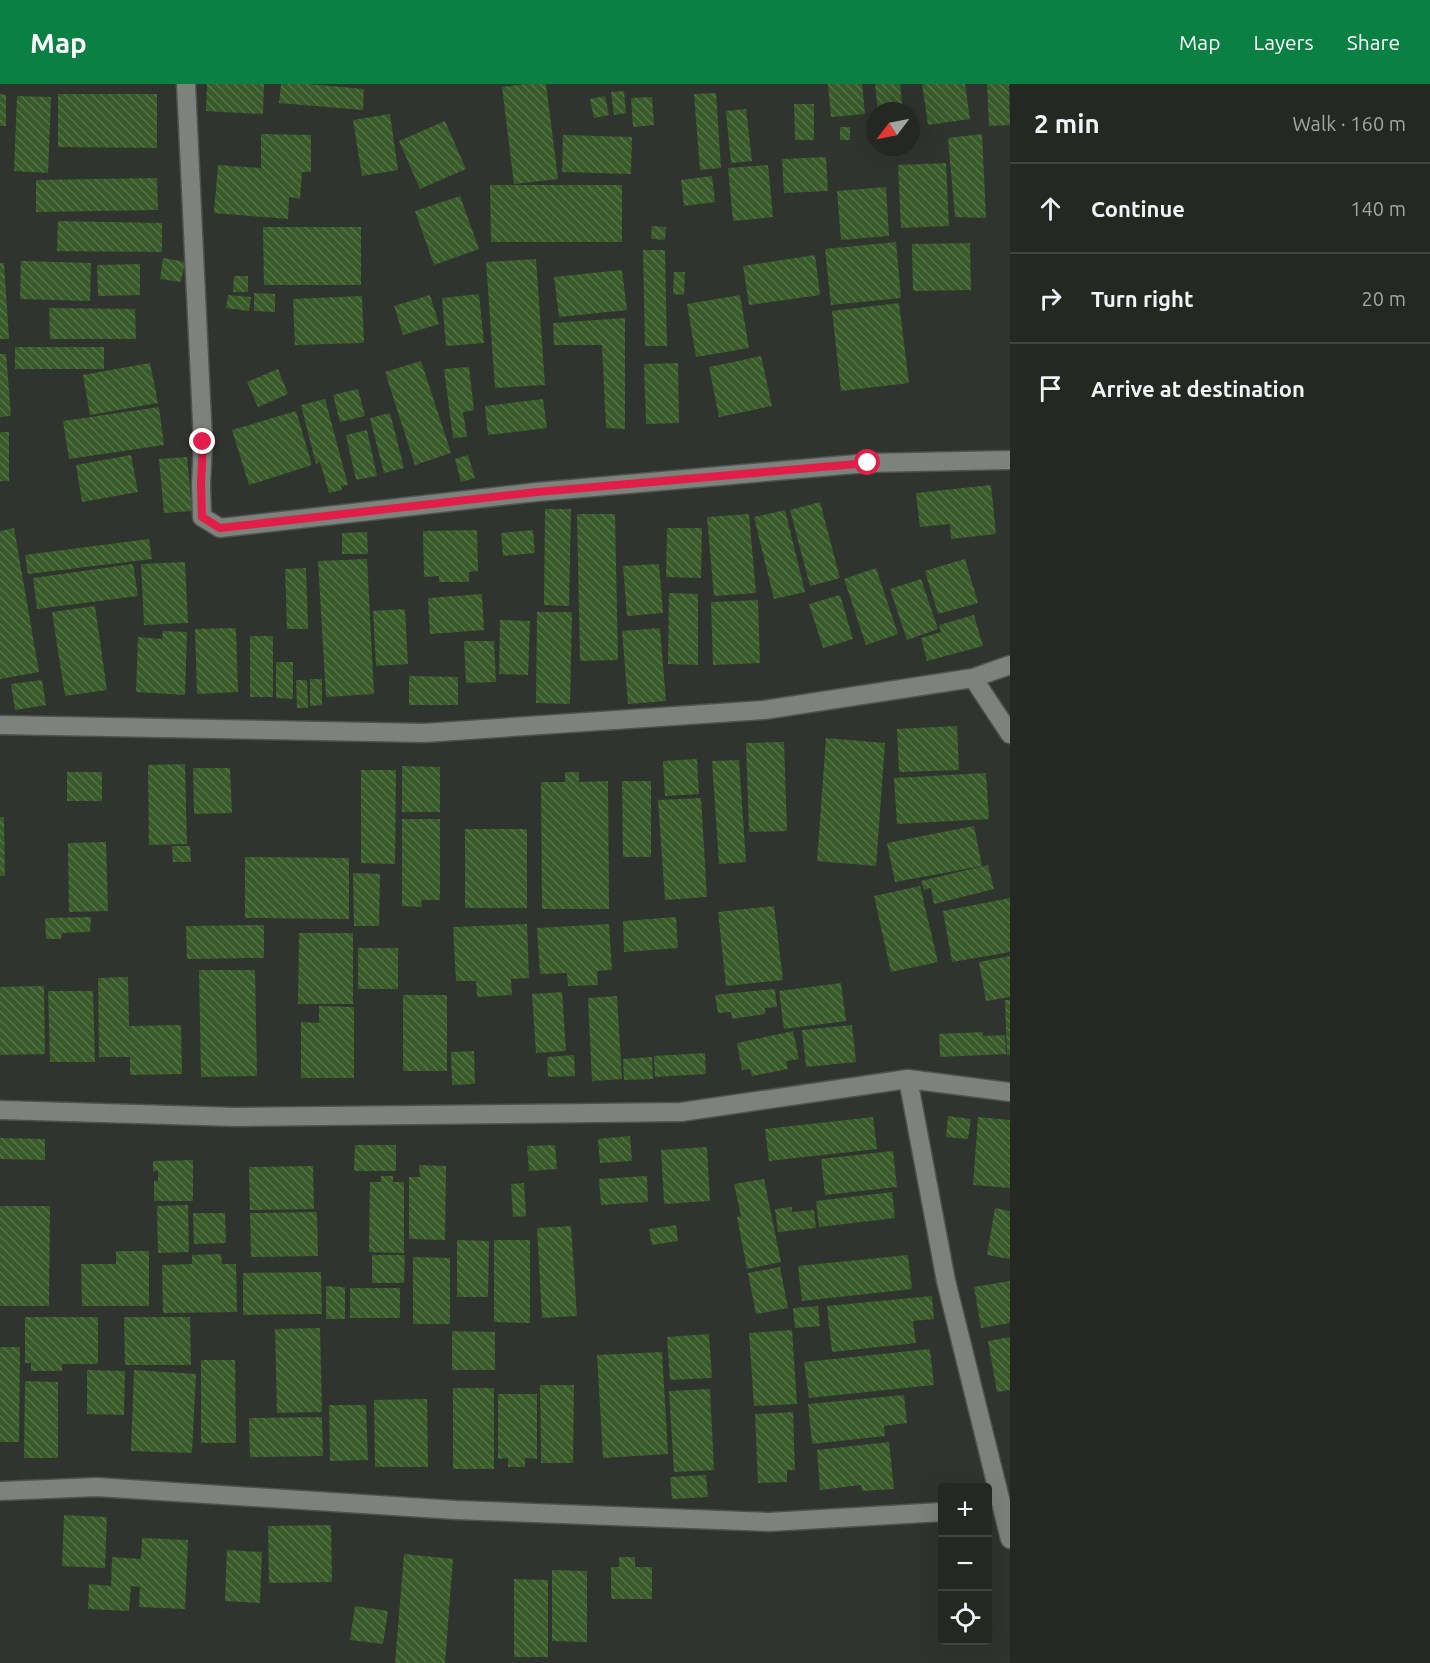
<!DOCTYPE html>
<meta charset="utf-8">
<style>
body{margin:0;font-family:Ubuntu,sans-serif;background:#30332f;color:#f1f3f6}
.controls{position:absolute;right:18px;bottom:18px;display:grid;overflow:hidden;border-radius:6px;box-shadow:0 6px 24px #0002}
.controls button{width:54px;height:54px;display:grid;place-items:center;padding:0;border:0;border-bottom:2px solid #414440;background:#242722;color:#f1f3f6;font:30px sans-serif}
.compass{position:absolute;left:866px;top:18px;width:54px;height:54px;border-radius:50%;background:#242722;box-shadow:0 6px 24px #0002;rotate:238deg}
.stop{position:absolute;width:18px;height:18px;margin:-14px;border:4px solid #e11d48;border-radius:50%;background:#fff}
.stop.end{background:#e11d48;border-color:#fff;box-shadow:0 2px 6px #0008}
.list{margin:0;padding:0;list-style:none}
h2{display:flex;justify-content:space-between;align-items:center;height:78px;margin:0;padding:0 24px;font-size:26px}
h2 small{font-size:20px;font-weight:400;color:#a3a5a5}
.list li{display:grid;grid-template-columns:39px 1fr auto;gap:18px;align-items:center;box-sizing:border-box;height:90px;padding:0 24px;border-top:2px solid #414440}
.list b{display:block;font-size:22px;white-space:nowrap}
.list em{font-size:20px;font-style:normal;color:#a3a5a5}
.icon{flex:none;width:33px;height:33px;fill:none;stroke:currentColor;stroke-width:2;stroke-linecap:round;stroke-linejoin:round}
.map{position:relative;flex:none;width:1010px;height:1579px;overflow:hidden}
header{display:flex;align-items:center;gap:36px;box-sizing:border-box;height:84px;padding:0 30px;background:#0b8043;color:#fff}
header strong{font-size:28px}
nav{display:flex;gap:33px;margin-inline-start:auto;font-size:21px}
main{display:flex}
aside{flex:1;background:#242722}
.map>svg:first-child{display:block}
</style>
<header>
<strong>Map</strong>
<nav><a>Map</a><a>Layers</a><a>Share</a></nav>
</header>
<main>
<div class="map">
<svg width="1010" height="1579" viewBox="0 0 1010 1579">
<defs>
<pattern id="building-back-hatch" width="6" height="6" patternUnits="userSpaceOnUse" patternTransform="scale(1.5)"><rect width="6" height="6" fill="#395b2a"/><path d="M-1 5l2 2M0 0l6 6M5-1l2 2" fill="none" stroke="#557248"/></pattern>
</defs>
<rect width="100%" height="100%" fill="#30342e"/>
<path fill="url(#building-back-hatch)" d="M 207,0 L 264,0 L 263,30 L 206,27 Z
M 281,0 L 308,0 L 364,5 L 363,26 L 279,19 Z
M 525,0 L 546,0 L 558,95 L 514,100 L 502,3 Z
M 828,0 L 862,0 L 865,30 L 831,33 Z
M 875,0 L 900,0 L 903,27 L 878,27 Z
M 922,0 L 965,0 L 970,35 L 928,41 Z
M 987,0 L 1009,0 L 1010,41 L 989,42 Z
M 624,7 L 626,29 L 614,31 L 611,8 Z
M 716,9 L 721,84 L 700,86 L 694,10 Z
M 0,10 L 6,11 L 6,42 L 0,42 Z
M 58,10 L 157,10 L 157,64 L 58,63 Z
M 17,12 L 51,13 L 48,89 L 14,87 Z
M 605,12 L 609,31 L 594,34 L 590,15 Z
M 652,13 L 654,41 L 633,43 L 631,14 Z
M 794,20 L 814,20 L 814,56 L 795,56 Z
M 746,25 L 752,77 L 731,79 L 726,27 Z
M 390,30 L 398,86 L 362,92 L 353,36 Z
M 445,37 L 466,85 L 420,105 L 399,57 Z
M 840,43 L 850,43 L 850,56 L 840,56 Z
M 261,50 L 311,51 L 311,88 L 302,88 L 300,115 L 289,113 L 288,135 L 214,129 L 218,81 L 261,84 Z
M 982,50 L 986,134 L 955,133 L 948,54 Z
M 563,51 L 632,53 L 631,90 L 562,88 Z
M 826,73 L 828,107 L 784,109 L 782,75 Z
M 946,79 L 949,142 L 901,144 L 898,81 Z
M 768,81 L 773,133 L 733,137 L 728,84 Z
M 712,92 L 715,118 L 684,122 L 681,96 Z
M 157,94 L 158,126 L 36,128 L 36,96 Z
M 490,101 L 622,101 L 622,158 L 491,158 Z
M 886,103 L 889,152 L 841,156 L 837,107 Z
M 460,112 L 479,165 L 434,181 L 415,127 Z
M 58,137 L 162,139 L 162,168 L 57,167 Z
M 652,142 L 666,143 L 665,156 L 651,155 Z
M 263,143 L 361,143 L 361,201 L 264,201 Z
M 896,158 L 901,214 L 831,221 L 825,165 Z
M 970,159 L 971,206 L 913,207 L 912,160 Z
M 643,166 L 665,166 L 667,262 L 645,262 Z
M 815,171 L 820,211 L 749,221 L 743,182 Z
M 163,174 L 185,178 L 181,198 L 160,195 Z
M 536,175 L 545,301 L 495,304 L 486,178 Z
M 21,177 L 91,179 L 90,217 L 20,215 Z
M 0,179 L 4,179 L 9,255 L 0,255 Z
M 140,180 L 140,211 L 98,212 L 97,181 Z
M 622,186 L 627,226 L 559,233 L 554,193 Z
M 674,188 L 685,188 L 684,211 L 673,210 Z
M 234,192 L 248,192 L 248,208 L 233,208 Z
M 254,209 L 275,210 L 275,228 L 254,227 Z
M 479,210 L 484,259 L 446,262 L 442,214 Z
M 228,211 L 251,213 L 249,227 L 226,224 Z
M 430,211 L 439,240 L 403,251 L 394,222 Z
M 740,211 L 749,264 L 696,273 L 687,220 Z
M 362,212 L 364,259 L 295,261 L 293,215 Z
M 899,219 L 909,299 L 841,307 L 832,227 Z
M 49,224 L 135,225 L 136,255 L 50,255 Z
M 625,234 L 625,345 L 606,344 L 602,261 L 554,261 L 553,239 Z
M 15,263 L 104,263 L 104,285 L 15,285 Z
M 0,270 L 6,270 L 11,332 L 0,333 Z
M 761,272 L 772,322 L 719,333 L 709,283 Z
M 421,277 L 451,369 L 415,381 L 385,288 Z
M 150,279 L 158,319 L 90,331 L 83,291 Z
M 678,279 L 679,339 L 646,340 L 644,280 Z
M 469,283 L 474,326 L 463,328 L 467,353 L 453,354 L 444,285 Z
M 278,285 L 288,310 L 258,323 L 247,298 Z
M 358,305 L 365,332 L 340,338 L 333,311 Z
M 325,315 L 348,401 L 341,402 L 342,406 L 329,409 L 320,378 L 316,380 L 301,321 Z
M 543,315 L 547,344 L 488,351 L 485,322 Z
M 159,323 L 164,361 L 69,375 L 63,337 Z
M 296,327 L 312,381 L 249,401 L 232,346 Z
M 390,329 L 404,384 L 384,389 L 370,334 Z
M 367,346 L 377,392 L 356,396 L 346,351 Z
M 0,348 L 9,348 L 9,397 L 0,397 Z
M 131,371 L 138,408 L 82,418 L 76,381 Z
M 468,371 L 475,394 L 461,398 L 455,375 Z
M 187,373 L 192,427 L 164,429 L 159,375 Z
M 991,401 L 996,450 L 951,455 L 950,440 L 920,443 L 916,409 Z
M 820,418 L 840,494 L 810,502 L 790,426 Z
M 545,425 L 571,425 L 569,522 L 544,521 Z
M 785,426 L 805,508 L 774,515 L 754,433 Z
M 577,430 L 615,430 L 618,576 L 580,577 Z
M 749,430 L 756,509 L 714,512 L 707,433 Z
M 14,444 L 39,588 L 0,595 L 0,447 Z
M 667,444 L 702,444 L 701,494 L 666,493 Z
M 477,446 L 478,487 L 469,488 L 469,498 L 439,498 L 439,492 L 424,493 L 423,447 Z
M 533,446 L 535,469 L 503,472 L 501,449 Z
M 367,448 L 368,470 L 342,470 L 342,449 Z
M 149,455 L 152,475 L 28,490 L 25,471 Z
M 367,475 L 374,610 L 326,613 L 318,477 Z
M 965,475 L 978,519 L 938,530 L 925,487 Z
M 185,478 L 188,539 L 144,541 L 141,480 Z
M 133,480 L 138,512 L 37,525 L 33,494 Z
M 659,480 L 663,529 L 627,532 L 623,482 Z
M 306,484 L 308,545 L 287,545 L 285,485 Z
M 876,484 L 898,550 L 866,561 L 844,495 Z
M 921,495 L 938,545 L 907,556 L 890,505 Z
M 669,509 L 698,510 L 698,581 L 668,580 Z
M 482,510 L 484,546 L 430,550 L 428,514 Z
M 840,511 L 853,555 L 823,564 L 809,520 Z
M 758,516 L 760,579 L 713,581 L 711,518 Z
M 95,522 L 107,606 L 65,612 L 52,528 Z
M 405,525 L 408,580 L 376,582 L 373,527 Z
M 537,528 L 572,528 L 570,620 L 536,619 Z
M 974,531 L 983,562 L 927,577 L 921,554 L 941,548 L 939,541 Z
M 500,536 L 530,537 L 528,591 L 499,590 Z
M 236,544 L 238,608 L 197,610 L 195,545 Z
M 660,544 L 666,617 L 628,620 L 622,547 Z
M 163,547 L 187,548 L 185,611 L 136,608 L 138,553 L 162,555 Z
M 250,552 L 273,552 L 273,613 L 250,613 Z
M 464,557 L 494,557 L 496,598 L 466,599 Z
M 276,578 L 293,578 L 293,615 L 276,614 Z
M 409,592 L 458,593 L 458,621 L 409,621 Z
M 310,595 L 322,595 L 322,621 L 310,622 Z
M 42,596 L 46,621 L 15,626 L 11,600 Z
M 296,596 L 307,596 L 308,624 L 297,624 Z
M 957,642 L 959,686 L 899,688 L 897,645 Z
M 826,654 L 885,659 L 876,782 L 817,777 Z
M 784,658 L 787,747 L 749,748 L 746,659 Z
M 697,675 L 699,710 L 665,712 L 663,677 Z
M 739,676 L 746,778 L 719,780 L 712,677 Z
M 185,680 L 187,760 L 149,761 L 148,681 Z
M 402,682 L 440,683 L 440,728 L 402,728 Z
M 193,684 L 230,684 L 232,729 L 194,730 Z
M 361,686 L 396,686 L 395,780 L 361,779 Z
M 67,688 L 102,688 L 102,717 L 67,717 Z
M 565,688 L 579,688 L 579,698 L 608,697 L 609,825 L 542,825 L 541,698 L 565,698 Z
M 986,689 L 989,735 L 897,740 L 894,694 Z
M 622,697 L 651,697 L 651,773 L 623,773 Z
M 701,714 L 707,813 L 665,816 L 658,716 Z
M 0,733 L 4,733 L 5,792 L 0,792 Z
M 402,735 L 440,735 L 440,816 L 421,816 L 422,823 L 402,822 Z
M 974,742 L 982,782 L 895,798 L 887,759 Z
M 465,745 L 527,745 L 527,824 L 465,824 Z
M 106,758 L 108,827 L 69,828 L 68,759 Z
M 172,762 L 190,762 L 191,778 L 173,778 Z
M 245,773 L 349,774 L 349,835 L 245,834 Z
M 988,781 L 994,805 L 934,820 L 931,804 L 924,806 L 921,797 Z
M 353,789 L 380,790 L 379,842 L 354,842 Z
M 920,802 L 938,878 L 891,888 L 874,812 Z
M 1010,814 L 1010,868 L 952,878 L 943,827 Z
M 774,822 L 783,896 L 726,902 L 718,828 Z
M 91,833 L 90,848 L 62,849 L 61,855 L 46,855 L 45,834 Z
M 676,833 L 678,864 L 624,868 L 623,837 Z
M 527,840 L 529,894 L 511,895 L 512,911 L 477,913 L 476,897 L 456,897 L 453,843 Z
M 609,840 L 612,886 L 597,887 L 598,901 L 568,902 L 567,889 L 540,890 L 537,844 Z
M 264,841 L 264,874 L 187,875 L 186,842 Z
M 299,849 L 353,849 L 353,920 L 298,920 Z
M 358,864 L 398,864 L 398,905 L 358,905 Z
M 1010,872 L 1010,913 L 986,917 L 979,878 Z
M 199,886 L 255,886 L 257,992 L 201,993 Z
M 128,893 L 129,942 L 181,941 L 182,990 L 130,991 L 130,973 L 99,973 L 98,894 Z
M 841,899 L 846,937 L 784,945 L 779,907 Z
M 44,902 L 45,970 L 0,971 L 0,903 Z
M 775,905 L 777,923 L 765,924 L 765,930 L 732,935 L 731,928 L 718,929 L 715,911 Z
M 48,907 L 93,907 L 95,978 L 50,978 Z
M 562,908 L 566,967 L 536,969 L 532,910 Z
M 403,911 L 447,911 L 447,987 L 403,987 Z
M 617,912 L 622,995 L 592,997 L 588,914 Z
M 1005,916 L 1010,916 L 1010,971 L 1007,971 Z
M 319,922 L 354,923 L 354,994 L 301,994 L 301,938 L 319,939 Z
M 852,941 L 856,978 L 806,983 L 802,946 Z
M 793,947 L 799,975 L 786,977 L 788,985 L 752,992 L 750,985 L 742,986 L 737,959 Z
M 983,948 L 983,952 L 1005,951 L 1006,970 L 940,973 L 939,950 Z
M 474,967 L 475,1000 L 452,1001 L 451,968 Z
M 705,969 L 706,990 L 655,993 L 654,972 Z
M 574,971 L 575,992 L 548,993 L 547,973 Z
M 652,973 L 653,995 L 624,996 L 623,975 Z
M 948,1032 L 971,1035 L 968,1055 L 946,1053 Z
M 873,1033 L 877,1065 L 769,1077 L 765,1045 Z
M 978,1033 L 1010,1036 L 1010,1104 L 973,1101 Z
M 630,1052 L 632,1077 L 600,1079 L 598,1055 Z
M 0,1054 L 45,1055 L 45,1076 L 0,1075 Z
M 355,1061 L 396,1061 L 396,1087 L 354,1087 Z
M 555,1061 L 557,1085 L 529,1087 L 527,1062 Z
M 707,1063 L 710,1117 L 664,1120 L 661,1066 Z
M 893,1067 L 897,1103 L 825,1111 L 821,1075 Z
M 193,1076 L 193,1117 L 154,1117 L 154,1097 L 158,1097 L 158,1087 L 153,1087 L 153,1077 Z
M 419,1081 L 446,1082 L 445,1156 L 409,1155 L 409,1093 L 420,1093 Z
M 313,1082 L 314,1125 L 250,1126 L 249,1083 Z
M 381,1092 L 393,1092 L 393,1098 L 404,1098 L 404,1169 L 369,1168 L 370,1098 L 381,1098 Z
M 647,1092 L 648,1118 L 601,1121 L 599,1095 Z
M 764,1095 L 781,1178 L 747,1185 L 737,1133 L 741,1132 L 734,1100 Z
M 524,1099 L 526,1132 L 513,1133 L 511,1100 Z
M 892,1108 L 895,1134 L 819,1143 L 816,1117 Z
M 188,1121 L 189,1168 L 158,1169 L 157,1122 Z
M 0,1122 L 50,1122 L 49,1222 L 0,1222 Z
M 792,1123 L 792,1128 L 814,1126 L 816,1144 L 778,1148 L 775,1125 Z
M 995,1124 L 1010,1127 L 1010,1175 L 987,1171 Z
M 317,1128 L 318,1172 L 251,1173 L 250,1129 Z
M 193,1129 L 225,1129 L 226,1159 L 194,1160 Z
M 676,1141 L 678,1157 L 652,1161 L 649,1145 Z
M 571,1142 L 577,1232 L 542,1234 L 537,1144 Z
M 457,1156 L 489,1157 L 488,1213 L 457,1213 Z
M 494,1156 L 530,1156 L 530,1239 L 494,1238 Z
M 116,1167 L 149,1167 L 149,1222 L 82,1222 L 81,1180 L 116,1180 Z
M 221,1170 L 222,1180 L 236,1180 L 237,1228 L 163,1229 L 162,1181 L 192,1180 L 192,1171 Z
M 372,1171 L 405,1171 L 404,1199 L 372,1199 Z
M 908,1171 L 912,1205 L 802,1217 L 798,1182 Z
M 413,1173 L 450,1174 L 450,1240 L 413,1240 Z
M 780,1183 L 788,1224 L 756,1230 L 748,1189 Z
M 321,1188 L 322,1230 L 243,1231 L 243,1189 Z
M 1010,1197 L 1010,1239 L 981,1244 L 974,1203 Z
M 326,1202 L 345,1203 L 345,1235 L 326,1235 Z
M 350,1204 L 400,1204 L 400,1234 L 350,1234 Z
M 932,1212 L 934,1235 L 913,1237 L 916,1259 L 832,1268 L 827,1222 Z
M 818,1222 L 820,1242 L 795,1244 L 793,1224 Z
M 25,1233 L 98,1233 L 98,1280 L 62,1280 L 62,1287 L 31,1287 L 31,1279 L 25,1279 Z
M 124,1233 L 190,1233 L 191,1281 L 125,1281 Z
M 320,1244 L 322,1328 L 277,1329 L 275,1245 Z
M 792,1246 L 797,1320 L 754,1322 L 749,1249 Z
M 452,1247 L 495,1248 L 495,1286 L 452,1286 Z
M 709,1250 L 712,1294 L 670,1296 L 667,1253 Z
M 1010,1253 L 1010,1306 L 997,1308 L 988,1257 Z
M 0,1263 L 20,1263 L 19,1358 L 0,1358 Z
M 930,1265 L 934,1301 L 809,1314 L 804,1278 Z
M 662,1268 L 668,1370 L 603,1374 L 597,1271 Z
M 201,1276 L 235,1276 L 236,1359 L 201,1359 Z
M 87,1286 L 125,1287 L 124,1331 L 87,1330 Z
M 134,1286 L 196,1290 L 192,1369 L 131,1367 Z
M 25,1297 L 58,1298 L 58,1374 L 24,1374 Z
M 540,1301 L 574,1301 L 573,1379 L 541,1379 Z
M 453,1304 L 494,1304 L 494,1385 L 453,1385 Z
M 710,1305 L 714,1386 L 674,1388 L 669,1307 Z
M 498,1310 L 537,1310 L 537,1375 L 525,1374 L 525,1383 L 508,1383 L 508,1374 L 498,1375 Z
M 904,1311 L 907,1339 L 884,1342 L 885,1352 L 812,1360 L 808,1320 Z
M 427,1315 L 428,1383 L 375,1383 L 374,1316 Z
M 329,1321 L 366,1321 L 368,1376 L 330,1377 Z
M 793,1328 L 795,1386 L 787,1386 L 787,1398 L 758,1399 L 755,1330 Z
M 322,1333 L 323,1372 L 250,1373 L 249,1334 Z
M 889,1358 L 894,1405 L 862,1407 L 861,1401 L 820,1406 L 817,1366 Z
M 706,1391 L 708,1413 L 672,1415 L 670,1393 Z
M 64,1431 L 107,1433 L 105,1484 L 62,1482 Z
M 331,1441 L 332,1498 L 269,1499 L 268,1442 Z
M 142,1454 L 188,1456 L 185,1525 L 139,1523 L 140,1503 L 131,1502 L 129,1527 L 88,1525 L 89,1500 L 111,1502 L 112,1473 L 141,1475 Z
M 227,1466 L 262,1468 L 260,1519 L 225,1517 Z
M 404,1470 L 453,1475 L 445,1579 L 395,1579 Z
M 619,1473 L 635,1473 L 635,1483 L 652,1483 L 652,1515 L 611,1515 L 611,1483 L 619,1483 Z
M 552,1486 L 587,1487 L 587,1558 L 552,1557 Z
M 514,1495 L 548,1496 L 548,1573 L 514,1573 Z
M 355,1522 L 388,1527 L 383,1560 L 350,1556 Z"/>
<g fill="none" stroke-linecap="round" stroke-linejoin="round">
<defs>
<path id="minor" d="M 186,0 L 203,358 L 201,400 L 202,433 L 220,444 L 537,408 L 868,379 L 1010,376
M 973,594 L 1010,650
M 0,641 L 424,649 L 764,626 L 973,594 L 1010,581
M 908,995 L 946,1197 L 1010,1455
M 0,1026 L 237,1033 L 681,1028 L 908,995 L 1010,1008
M 0,1407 L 97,1403 L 456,1426 L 769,1438 L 942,1428"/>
</defs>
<use href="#minor" stroke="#4f524d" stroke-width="21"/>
<use href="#minor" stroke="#7d827c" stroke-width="18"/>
</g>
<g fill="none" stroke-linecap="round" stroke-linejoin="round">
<path stroke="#e11d48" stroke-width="8" d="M 203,358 L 201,400 L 202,433 L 220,444 L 537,408 L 868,379"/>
</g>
</svg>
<div class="controls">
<button>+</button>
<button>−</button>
<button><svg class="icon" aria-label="locate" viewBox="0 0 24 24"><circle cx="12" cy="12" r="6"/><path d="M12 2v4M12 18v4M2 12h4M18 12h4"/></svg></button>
</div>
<svg class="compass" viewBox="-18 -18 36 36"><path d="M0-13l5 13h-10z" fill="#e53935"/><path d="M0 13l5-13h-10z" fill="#a3a5a5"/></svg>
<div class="stop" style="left:868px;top:379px"></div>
<div class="stop end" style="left:203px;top:358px"></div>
</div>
<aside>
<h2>2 min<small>Walk · 160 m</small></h2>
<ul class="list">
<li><svg class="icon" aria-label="ahead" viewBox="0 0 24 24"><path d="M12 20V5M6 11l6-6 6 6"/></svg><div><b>Continue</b></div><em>140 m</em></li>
<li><svg class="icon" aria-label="right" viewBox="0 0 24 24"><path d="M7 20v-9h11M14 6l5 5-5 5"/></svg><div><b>Turn right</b></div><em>20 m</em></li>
<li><svg class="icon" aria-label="arrive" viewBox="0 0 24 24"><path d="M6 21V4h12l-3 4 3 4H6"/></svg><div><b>Arrive at destination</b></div></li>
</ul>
</aside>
</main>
